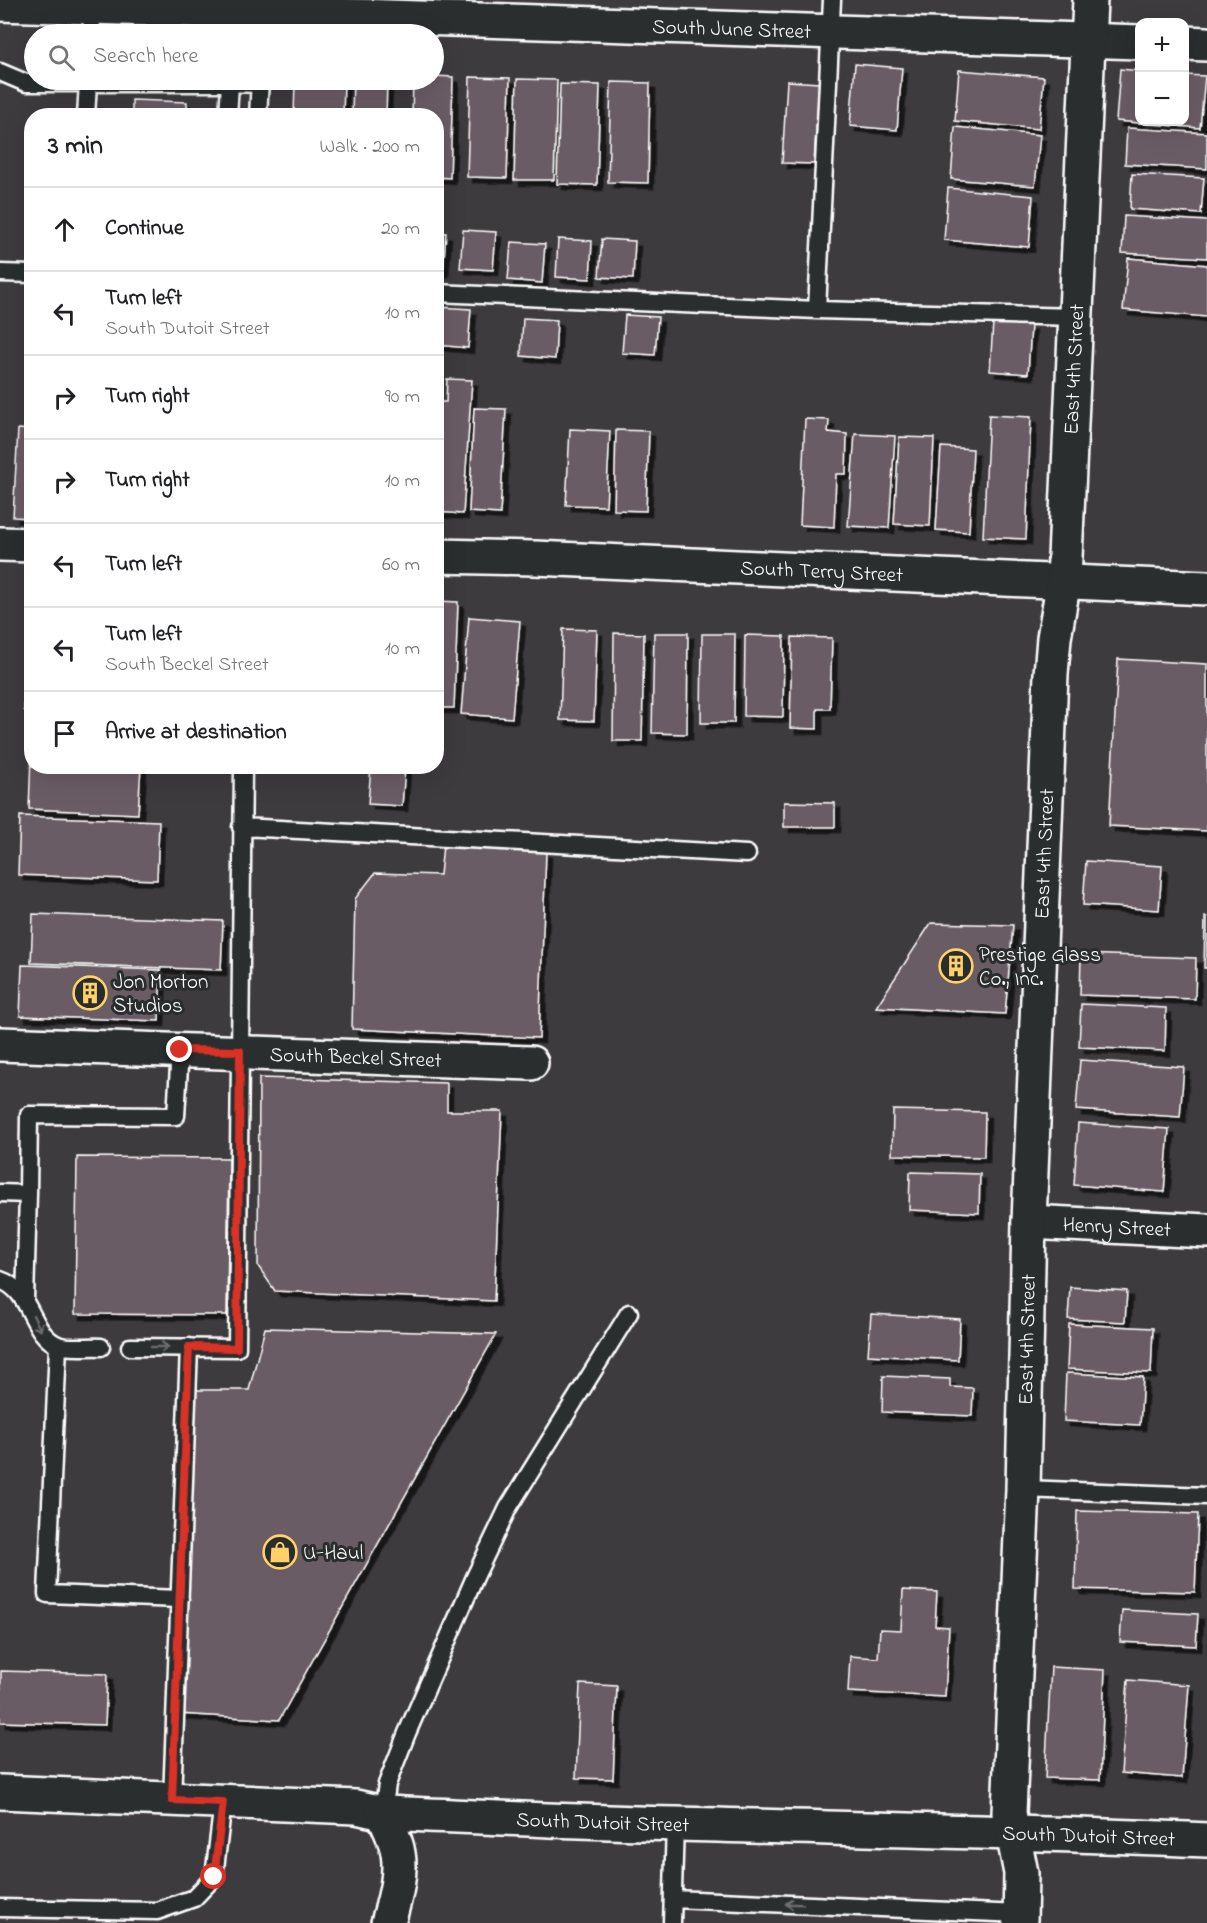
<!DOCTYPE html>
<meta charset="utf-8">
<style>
body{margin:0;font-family:"Indie Flower",sans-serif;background:#f2f2f2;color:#202124}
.controls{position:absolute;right:18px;top:18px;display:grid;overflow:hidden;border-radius:12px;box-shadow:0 6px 24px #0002}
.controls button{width:54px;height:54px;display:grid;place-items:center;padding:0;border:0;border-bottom:2px solid #e0e0e0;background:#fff;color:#202124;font:30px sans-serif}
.stop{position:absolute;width:18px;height:18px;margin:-14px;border:4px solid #d93025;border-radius:50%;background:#fff}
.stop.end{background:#d93025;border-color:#fff;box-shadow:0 2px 6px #0008}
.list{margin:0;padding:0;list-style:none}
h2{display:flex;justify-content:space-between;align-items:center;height:78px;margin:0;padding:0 24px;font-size:26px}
h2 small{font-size:20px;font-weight:400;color:#757577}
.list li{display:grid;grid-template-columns:39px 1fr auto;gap:18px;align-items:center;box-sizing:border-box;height:84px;padding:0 24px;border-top:2px solid #e0e0e0}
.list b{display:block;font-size:22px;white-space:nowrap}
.list p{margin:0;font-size:20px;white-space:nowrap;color:#757577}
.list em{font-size:20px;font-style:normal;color:#757577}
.icon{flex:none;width:33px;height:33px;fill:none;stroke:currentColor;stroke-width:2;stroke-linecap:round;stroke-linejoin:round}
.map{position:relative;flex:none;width:1207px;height:1923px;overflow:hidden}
.search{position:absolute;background:#fff;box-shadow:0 6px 24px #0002;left:24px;top:24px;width:420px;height:66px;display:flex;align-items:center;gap:15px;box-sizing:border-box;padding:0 21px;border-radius:33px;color:#757577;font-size:22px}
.panel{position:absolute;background:#fff;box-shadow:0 6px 24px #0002;left:24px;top:108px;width:420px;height:666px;border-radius:24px}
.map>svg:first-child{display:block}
</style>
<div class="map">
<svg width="1207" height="1923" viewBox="0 0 1207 1923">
<defs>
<filter id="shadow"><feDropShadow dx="5.5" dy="5.5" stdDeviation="0" flood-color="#0009"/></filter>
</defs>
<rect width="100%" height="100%" fill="#3e3b3e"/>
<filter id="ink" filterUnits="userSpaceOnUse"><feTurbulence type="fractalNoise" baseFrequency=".0167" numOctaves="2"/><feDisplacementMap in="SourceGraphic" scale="12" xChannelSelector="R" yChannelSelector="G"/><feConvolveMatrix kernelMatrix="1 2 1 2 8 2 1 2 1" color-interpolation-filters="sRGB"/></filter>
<g filter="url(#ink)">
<path fill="#6b5b65" stroke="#fff" stroke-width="1.5" filter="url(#shadow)" d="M 855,64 L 902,68 L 897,130 L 850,126 Z
M 1120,69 L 1140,71 L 1140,122 L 1184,122 L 1184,75 L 1205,76 L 1200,128 L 1116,121 Z
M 959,70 L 1044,77 L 1039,129 L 955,121 Z
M 434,76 L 453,77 L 450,178 L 436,177 L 436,116 L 412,116 L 413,80 L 434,80 Z
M 470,77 L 510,78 L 507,178 L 467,177 Z
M 517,79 L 557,80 L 554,180 L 514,180 Z
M 295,80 L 344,80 L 343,116 L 294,116 Z
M 353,80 L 387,80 L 386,116 L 352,116 Z
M 787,81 L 819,83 L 814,164 L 782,163 Z
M 611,82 L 650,83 L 648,183 L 608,182 Z
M 560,84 L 600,85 L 597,185 L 557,184 Z
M 132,100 L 187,102 L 187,116 L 132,116 Z
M 955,127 L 1040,135 L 1035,186 L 951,179 Z
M 1127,128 L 1207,133 L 1207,169 L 1125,164 Z
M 1132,174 L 1204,178 L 1201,214 L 1130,209 Z
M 948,188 L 1033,196 L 1029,247 L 944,240 Z
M 1124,216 L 1207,221 L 1207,258 L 1122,253 Z
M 463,230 L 496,232 L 493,270 L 460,268 Z
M 436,232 L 446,233 L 443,271 L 436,271 Z
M 558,239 L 592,241 L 590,279 L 556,277 Z
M 602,239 L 635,241 L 633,279 L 599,277 Z
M 511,242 L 545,244 L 542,283 L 508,280 Z
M 1128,258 L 1207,265 L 1207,317 L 1123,310 Z
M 438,307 L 471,309 L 468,348 L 436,345 Z
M 625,315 L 658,317 L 655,355 L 622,353 Z
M 523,318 L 557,320 L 555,359 L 521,356 Z
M 993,322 L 1031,325 L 1028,374 L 990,371 Z
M 447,379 L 472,380 L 463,514 L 436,512 L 436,402 L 446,402 Z
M 474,408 L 506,409 L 500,514 L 469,512 Z
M 989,415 L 1031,417 L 1026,539 L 983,537 Z
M 805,419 L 829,420 L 828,432 L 847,434 L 846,474 L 836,474 L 834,527 L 800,525 Z
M 18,429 L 32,430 L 32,518 L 13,517 Z
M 570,429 L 610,431 L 606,506 L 566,505 Z
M 616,430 L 649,431 L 646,511 L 614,510 Z
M 855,434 L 895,436 L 889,528 L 848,526 Z
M 899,437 L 934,438 L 930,526 L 894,524 Z
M 941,447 L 973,449 L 969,532 L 936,530 Z
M 436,601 L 458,602 L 454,708 L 436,708 Z
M 469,617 L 520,621 L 512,718 L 461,714 Z
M 30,624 L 32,625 L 32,664 L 27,664 Z
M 563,629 L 597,630 L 594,721 L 560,720 Z
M 614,633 L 644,634 L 642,741 L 613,741 Z
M 654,633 L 688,633 L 687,734 L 652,733 Z
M 702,634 L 735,634 L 734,723 L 701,723 Z
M 745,635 L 784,636 L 783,717 L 744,716 Z
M 792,637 L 832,638 L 830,709 L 817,709 L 817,729 L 790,728 Z
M 1118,659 L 1207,664 L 1207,831 L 1109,826 Z
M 26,670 L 32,670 L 32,711 L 24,710 Z
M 31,756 L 32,766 L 141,766 L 138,814 L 29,809 Z
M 371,766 L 405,768 L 402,806 L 368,804 Z
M 784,802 L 835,803 L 835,827 L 784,827 Z
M 20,816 L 159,821 L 157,880 L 18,875 Z
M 443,845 L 546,852 L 539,1038 L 352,1029 L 355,899 L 375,873 L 440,875 Z
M 1086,861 L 1162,866 L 1159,910 L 1083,905 Z
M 33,914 L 223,921 L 221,970 L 31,963 Z
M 1205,917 L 1207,917 L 1207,968 L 1204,968 Z
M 931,923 L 1013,925 L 1005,1014 L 876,1007 Z
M 1081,954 L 1196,958 L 1195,999 L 1080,995 Z
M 22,965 L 161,970 L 159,1021 L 20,1016 Z
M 1081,1004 L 1166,1008 L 1165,1051 L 1079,1047 Z
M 1080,1060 L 1184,1067 L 1180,1117 L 1076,1110 Z
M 259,1078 L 447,1083 L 447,1111 L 502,1111 L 494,1301 L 275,1291 L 258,1266 Z
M 893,1110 L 985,1112 L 984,1157 L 892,1155 Z
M 1078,1123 L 1169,1129 L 1164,1192 L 1074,1185 Z
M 77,1157 L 229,1158 L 227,1315 L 75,1314 Z
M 910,1172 L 980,1174 L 979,1213 L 909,1210 Z
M 1070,1287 L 1127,1291 L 1125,1322 L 1068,1319 Z
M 871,1314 L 960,1319 L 958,1360 L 868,1355 Z
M 1069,1324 L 1153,1328 L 1151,1373 L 1067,1369 Z
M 265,1328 L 496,1334 L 279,1720 L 178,1714 L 193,1390 L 249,1390 Z
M 1066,1373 L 1143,1377 L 1140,1425 L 1064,1421 Z
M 883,1376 L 950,1379 L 950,1387 L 973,1388 L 972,1416 L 882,1412 Z
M 1077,1511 L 1198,1514 L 1195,1592 L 1075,1589 Z
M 903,1590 L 937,1592 L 935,1626 L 949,1627 L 945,1697 L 848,1692 L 850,1656 L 878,1658 L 880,1629 L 901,1630 Z
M 1122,1610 L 1198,1614 L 1196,1646 L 1120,1642 Z
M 1051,1667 L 1105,1670 L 1100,1780 L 1045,1778 Z
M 1,1671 L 107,1674 L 105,1725 L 0,1722 Z
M 1128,1680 L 1189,1685 L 1182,1778 L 1121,1773 Z
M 580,1684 L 617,1686 L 613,1779 L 576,1778 Z"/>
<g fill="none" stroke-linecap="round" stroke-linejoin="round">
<defs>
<path id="lane" d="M 91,34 L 93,7
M 0,72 L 26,83 L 88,83 L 88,80
M 230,83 L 259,84
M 86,116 L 88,83 L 230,83 L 228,116
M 258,116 L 260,80
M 0,273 L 32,274
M 436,293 L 817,310 L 1077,317
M 817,310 L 832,0
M 241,827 L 747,854
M 0,1193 L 28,1194 L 29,1115 L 176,1116 L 180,1050
M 0,1280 C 32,1290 30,1334 58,1345 C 67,1349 90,1346 101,1347
M 25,1301 L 28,1194
M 58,1346 L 47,1594 L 180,1599
M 130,1347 L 237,1348 L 243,766
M 1023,1489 L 1207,1496
M 172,1800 L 189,1347
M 383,1813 L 387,1784 L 407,1733 L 475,1577 L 508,1508 L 629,1313
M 673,1899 L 1020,1914
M 0,1908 L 157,1911 L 194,1898 L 214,1877 L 223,1802
M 672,1923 L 675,1824"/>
<g id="street">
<path id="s1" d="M 0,4 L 1140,42"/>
<path d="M 1184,43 L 1207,44"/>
<path d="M 0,544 L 32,545"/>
<path id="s2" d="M 436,556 L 535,558 L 1207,588"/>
<path id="s3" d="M 0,1044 L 531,1063"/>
<path id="s4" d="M 1029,1222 L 1207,1231"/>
<path id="s5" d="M 0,1792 L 356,1807 L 383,1813 C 481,1817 579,1822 677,1824 C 854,1829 1031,1832 1207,1840"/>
<path d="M 383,1813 C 388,1825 396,1839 398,1853 C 402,1876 394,1901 388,1923"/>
<path id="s6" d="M 1020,1923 L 1021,1873 L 1009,1813 L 1023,1489 L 1029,1222 L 1051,674 L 1054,638 L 1064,580 L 1090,0"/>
</g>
</defs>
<use href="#lane" stroke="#fff" stroke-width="21"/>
<use href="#street" stroke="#fff" stroke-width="38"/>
<use href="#lane" stroke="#2a2d2e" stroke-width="16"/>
<use href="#street" stroke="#2a2d2e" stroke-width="33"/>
</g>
<defs><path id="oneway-shaft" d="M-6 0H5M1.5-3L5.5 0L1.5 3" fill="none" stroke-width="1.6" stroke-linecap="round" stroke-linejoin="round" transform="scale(1.5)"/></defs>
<g stroke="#6a6c6d">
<use href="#oneway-shaft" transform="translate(37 1323) rotate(63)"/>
<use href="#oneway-shaft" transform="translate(160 1347)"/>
<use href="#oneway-shaft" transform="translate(794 1904) rotate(-178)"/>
</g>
</g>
<g fill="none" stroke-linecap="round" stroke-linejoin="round" filter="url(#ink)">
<path stroke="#d93025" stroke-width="8" d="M 180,1050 L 240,1051 L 237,1348 L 189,1347 L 172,1800 L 223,1802 L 214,1877"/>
</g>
<defs>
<symbol id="building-ring" viewBox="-11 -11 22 22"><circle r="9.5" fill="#2a2d2e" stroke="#ffd166" stroke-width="1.5"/><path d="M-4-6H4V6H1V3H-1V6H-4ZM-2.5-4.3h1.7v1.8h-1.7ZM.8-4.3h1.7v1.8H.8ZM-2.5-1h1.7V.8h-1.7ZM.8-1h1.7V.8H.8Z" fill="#ffd166"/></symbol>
<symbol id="shop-ring" viewBox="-11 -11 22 22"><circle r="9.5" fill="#2a2d2e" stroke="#ffd166" stroke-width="1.5"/><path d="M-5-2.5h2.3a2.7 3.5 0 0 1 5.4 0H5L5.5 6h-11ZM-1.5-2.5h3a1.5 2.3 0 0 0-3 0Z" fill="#ffd166"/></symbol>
</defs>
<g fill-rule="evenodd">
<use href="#building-ring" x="937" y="947" width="38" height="38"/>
<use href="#building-ring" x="71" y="974" width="38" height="38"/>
<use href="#shop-ring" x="261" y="1533" width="38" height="38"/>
</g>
<g text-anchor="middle" stroke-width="6" stroke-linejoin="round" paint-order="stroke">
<g font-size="21" fill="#fff" stroke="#2a2d2e">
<text dy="7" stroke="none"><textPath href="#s1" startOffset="732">South June Street</textPath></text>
<text dy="7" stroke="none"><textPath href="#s6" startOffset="1557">East 4th Street</textPath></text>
<text dy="7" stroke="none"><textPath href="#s2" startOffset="386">South Terry Street</textPath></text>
<text dy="7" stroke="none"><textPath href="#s6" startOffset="1071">East 4th Street</textPath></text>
<text dy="7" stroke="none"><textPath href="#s3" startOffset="356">South Beckel Street</textPath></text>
<text dy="7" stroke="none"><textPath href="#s4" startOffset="88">Henry Street</textPath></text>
<text dy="7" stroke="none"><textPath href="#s6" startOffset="585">East 4th Street</textPath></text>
<text dy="7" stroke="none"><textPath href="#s5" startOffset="604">South Dutoit Street</textPath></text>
<text dy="7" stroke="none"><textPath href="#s5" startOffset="1090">South Dutoit Street</textPath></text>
</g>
<g font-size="21" fill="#fff" stroke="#2a2d2e" text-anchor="start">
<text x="979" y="961">Prestige Glass<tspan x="979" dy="24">Co., Inc.</tspan></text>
<text x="113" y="988">Jon Morton<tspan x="113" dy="24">Studios</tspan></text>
<text x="303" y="1559">U-Haul</text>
</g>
</g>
</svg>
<div class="controls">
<button>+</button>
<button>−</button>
</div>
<div class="stop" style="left:214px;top:1877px"></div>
<div class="stop end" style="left:180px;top:1050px"></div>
<div class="search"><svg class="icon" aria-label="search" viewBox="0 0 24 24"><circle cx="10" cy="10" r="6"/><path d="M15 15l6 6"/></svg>Search here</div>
<section class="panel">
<h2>3 min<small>Walk · 200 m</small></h2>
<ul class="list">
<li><svg class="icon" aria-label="ahead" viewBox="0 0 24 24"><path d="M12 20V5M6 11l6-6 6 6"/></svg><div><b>Continue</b></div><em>20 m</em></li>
<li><svg class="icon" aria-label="left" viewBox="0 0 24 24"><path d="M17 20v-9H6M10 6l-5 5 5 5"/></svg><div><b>Turn left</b><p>South Dutoit Street</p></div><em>10 m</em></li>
<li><svg class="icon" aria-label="right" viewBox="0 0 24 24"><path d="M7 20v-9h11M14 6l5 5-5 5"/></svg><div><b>Turn right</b></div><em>90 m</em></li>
<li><svg class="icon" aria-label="right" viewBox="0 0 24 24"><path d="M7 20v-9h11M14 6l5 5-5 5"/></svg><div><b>Turn right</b></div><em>10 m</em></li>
<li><svg class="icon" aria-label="left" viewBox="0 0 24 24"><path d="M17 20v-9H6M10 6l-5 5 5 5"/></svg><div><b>Turn left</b></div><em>60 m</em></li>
<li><svg class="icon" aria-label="left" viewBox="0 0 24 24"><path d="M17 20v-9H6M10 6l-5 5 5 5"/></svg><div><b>Turn left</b><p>South Beckel Street</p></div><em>10 m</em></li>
<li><svg class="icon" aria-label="arrive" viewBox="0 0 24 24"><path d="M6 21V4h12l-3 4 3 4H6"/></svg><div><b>Arrive at destination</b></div></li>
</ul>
</section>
</div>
